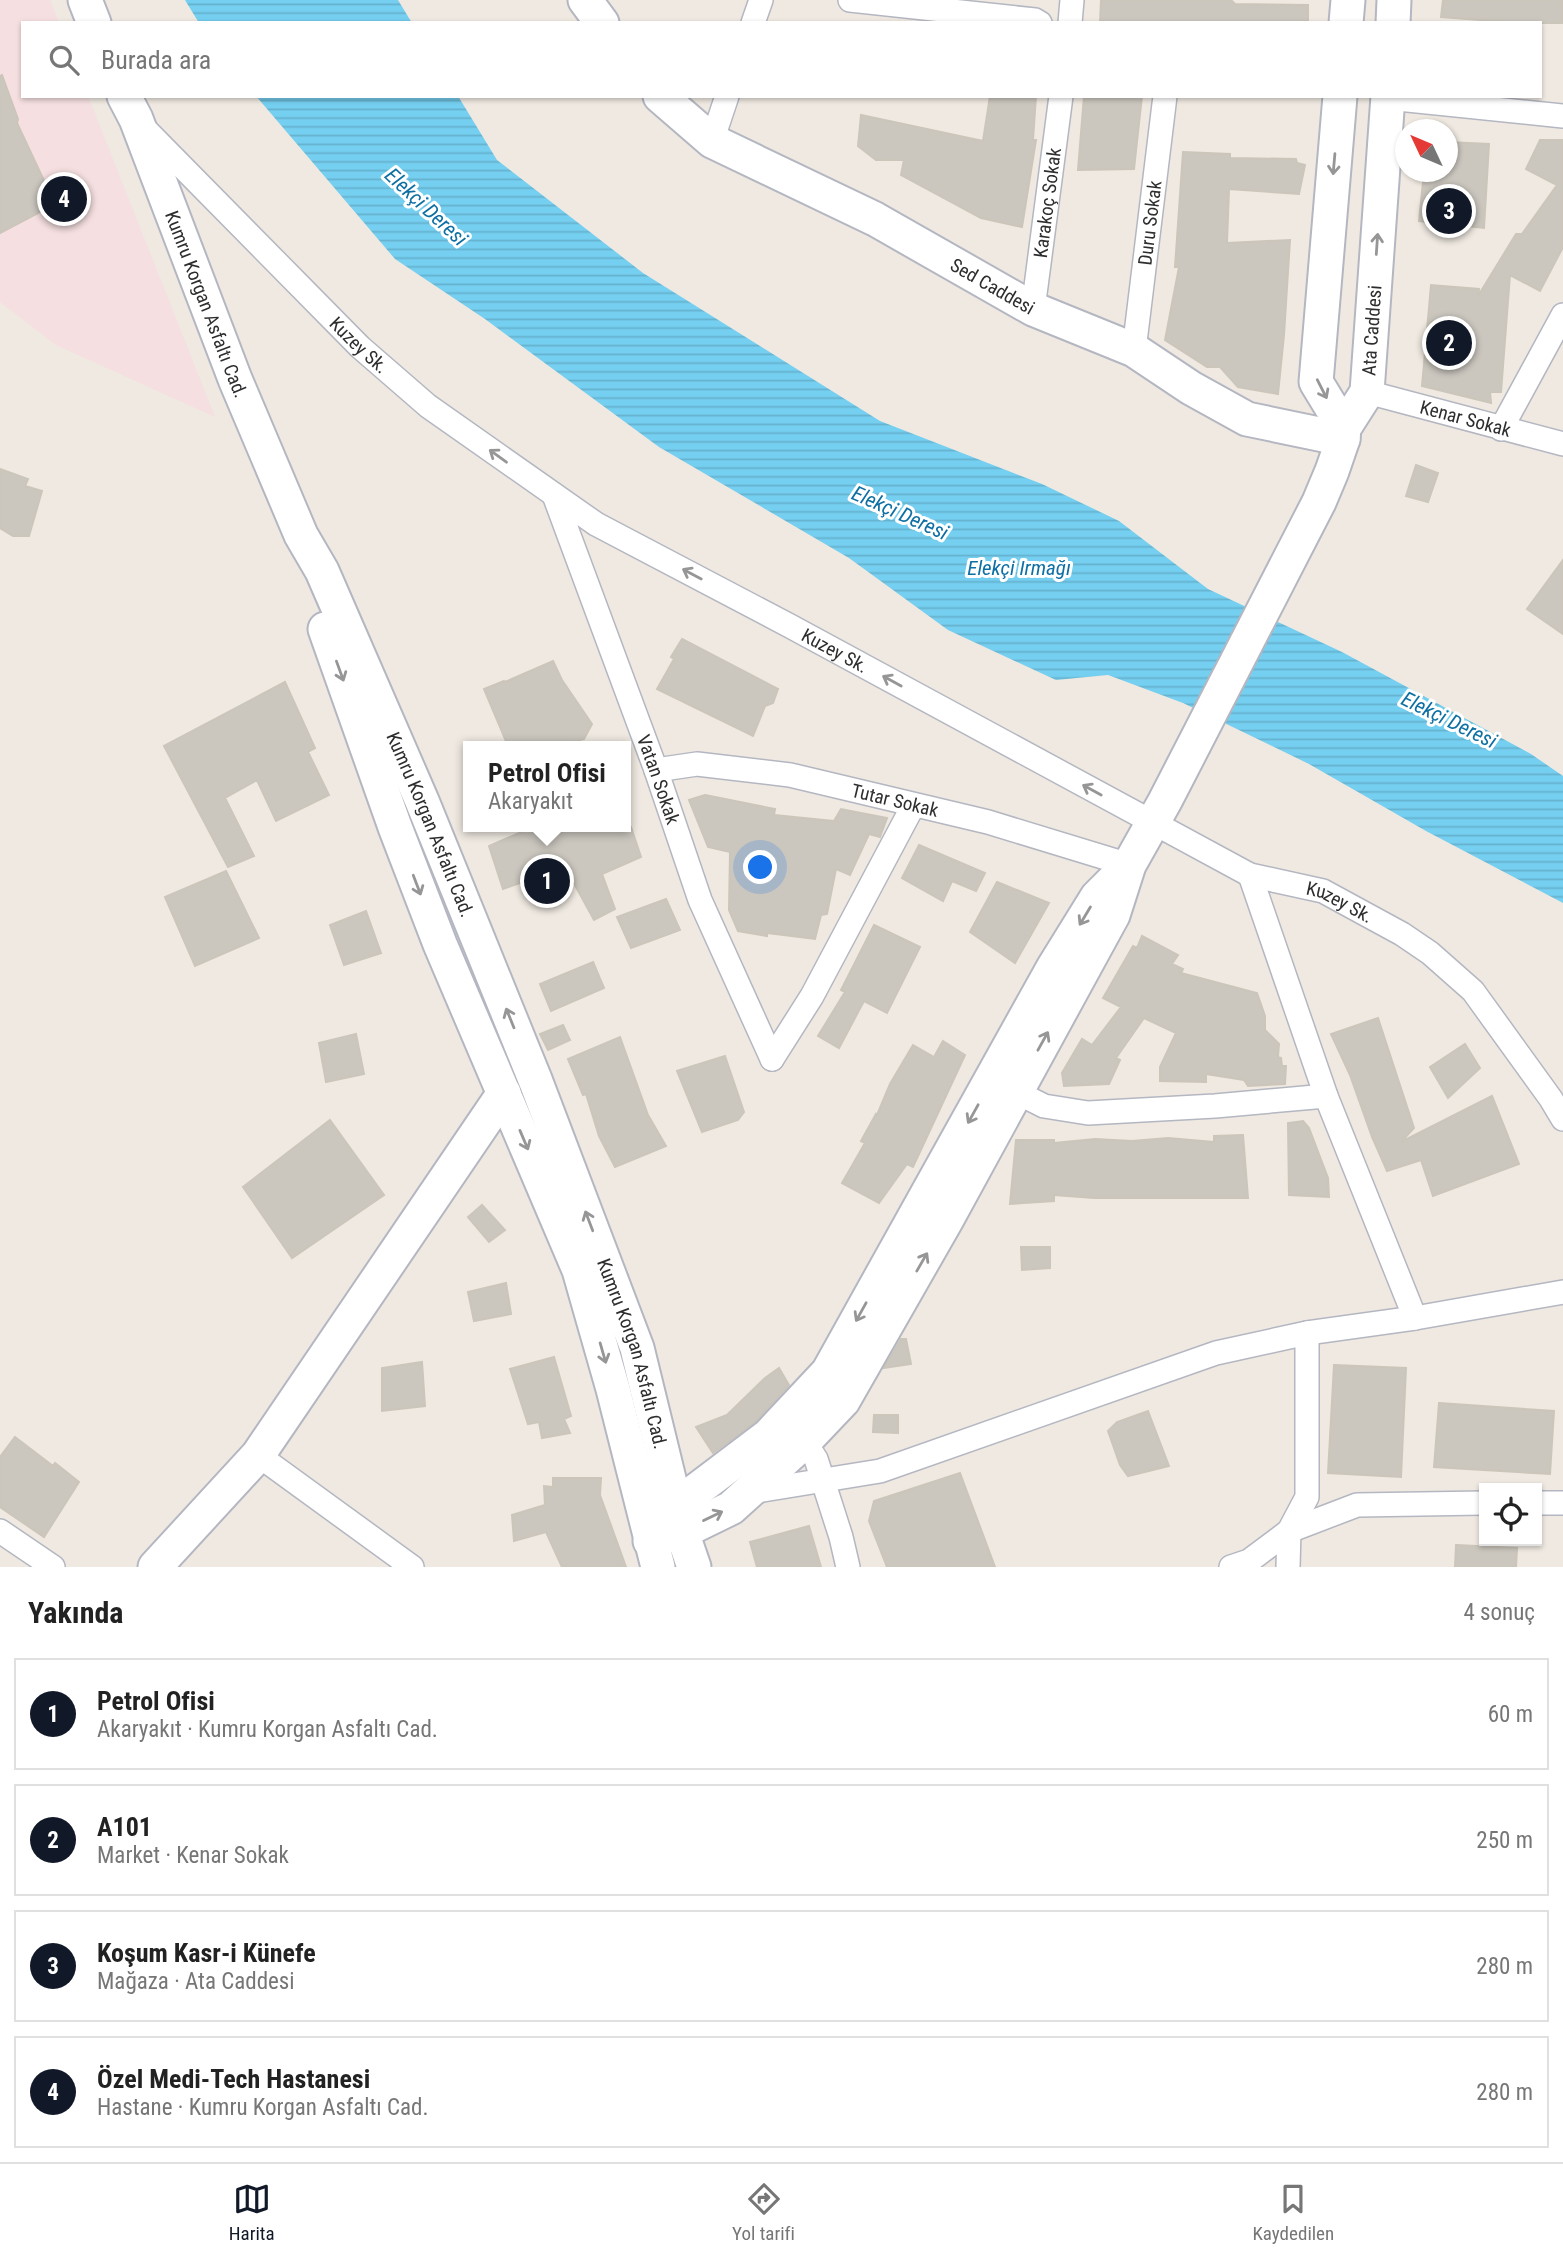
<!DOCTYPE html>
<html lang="tr">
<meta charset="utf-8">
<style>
body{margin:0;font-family:"Roboto Condensed",sans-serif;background:#f6f6f6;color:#222}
.controls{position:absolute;right:21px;bottom:21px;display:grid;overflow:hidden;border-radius:0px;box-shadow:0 2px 5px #0004}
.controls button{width:63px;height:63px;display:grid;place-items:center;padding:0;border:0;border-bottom:2px solid #e0e0e0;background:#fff;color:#222;font:35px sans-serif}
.compass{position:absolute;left:1395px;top:119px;width:63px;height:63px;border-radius:50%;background:#fff;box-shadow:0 2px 5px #0004;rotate:314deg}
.you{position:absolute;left:761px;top:868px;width:24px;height:24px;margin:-18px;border:5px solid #fff;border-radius:50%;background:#1a73e8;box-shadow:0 0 0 10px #1a73e833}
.badge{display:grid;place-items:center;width:46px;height:46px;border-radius:50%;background:#111827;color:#fff;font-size:23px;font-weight:700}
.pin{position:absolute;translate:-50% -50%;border:4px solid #fff;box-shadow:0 2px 7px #0006}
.popup{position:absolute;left:463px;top:741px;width:168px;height:91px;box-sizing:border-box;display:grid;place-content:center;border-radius:0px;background:#fff;filter:drop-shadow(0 2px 5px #0005);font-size:23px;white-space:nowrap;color:#767676}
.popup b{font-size:26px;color:#222}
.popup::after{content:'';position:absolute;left:50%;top:100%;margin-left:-14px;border:14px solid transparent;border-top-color:#fff}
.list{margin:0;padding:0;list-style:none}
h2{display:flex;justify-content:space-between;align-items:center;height:91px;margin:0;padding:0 28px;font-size:30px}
h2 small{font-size:23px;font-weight:400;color:#767676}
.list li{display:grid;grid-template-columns:46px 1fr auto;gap:21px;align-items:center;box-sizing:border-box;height:112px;margin:0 14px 14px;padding:0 14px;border:2px solid #e0e0e0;border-radius:0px}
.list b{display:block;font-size:26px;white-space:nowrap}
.list p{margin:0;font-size:23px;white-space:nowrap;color:#767676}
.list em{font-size:23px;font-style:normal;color:#767676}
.icon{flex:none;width:38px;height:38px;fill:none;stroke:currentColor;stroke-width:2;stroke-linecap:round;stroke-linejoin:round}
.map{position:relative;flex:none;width:1563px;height:1567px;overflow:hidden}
.search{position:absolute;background:#fff;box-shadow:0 2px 5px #0004;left:21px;right:21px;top:21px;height:77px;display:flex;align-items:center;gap:18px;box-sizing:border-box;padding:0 24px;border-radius:0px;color:#767676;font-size:26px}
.sheet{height:595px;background:#fff}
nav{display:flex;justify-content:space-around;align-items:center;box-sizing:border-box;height:98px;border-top:2px solid #e0e0e0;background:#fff;font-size:19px;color:#767676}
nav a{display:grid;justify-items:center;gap:4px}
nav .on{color:#111827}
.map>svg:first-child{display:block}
</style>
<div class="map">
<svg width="1563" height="1567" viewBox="0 0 1563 1567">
<defs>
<pattern id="water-rules" width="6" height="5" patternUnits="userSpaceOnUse" patternTransform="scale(1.75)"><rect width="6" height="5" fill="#75cff0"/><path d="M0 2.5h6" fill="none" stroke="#66b2ce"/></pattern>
</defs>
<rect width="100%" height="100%" fill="#efe9e1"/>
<path fill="#f5dfe0" d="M 0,0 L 50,0 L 59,23 L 23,23 L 23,96 L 88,96 L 215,417 L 56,345 L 0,302 Z"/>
<path fill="url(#water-rules)" d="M 185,0 L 398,0 L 412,23 L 199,23 Z
M 256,96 L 458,96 L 497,160 L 643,273 L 880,421 L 1042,484 L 1119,521 L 1208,589 L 1342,652 L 1531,754 L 1563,776 L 1563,903 L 1426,831 L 1309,764 L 1183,703 L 1108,675 L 1056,680 L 948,630 L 849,558 L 659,447 L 485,319 L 395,259 Z"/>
<path fill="#cbc7bf" stroke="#cbc5ba" stroke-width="2" d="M 1101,0 L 1231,0 L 1235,4 L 1308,5 L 1308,23 L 1100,23 Z
M 1443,0 L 1563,0 L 1563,23 L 1520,23 L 1441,17 Z
M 2,75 L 18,119 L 17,123 L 55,204 L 0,233 L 0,76 Z
M 990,96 L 1036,96 L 1033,140 L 1036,140 L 1022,227 L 981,218 L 901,175 L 904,160 L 876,160 L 858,146 L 861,115 L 983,141 Z
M 1084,96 L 1142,96 L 1134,169 L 1078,170 Z
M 1540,140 L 1563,140 L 1563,247 L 1540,291 L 1510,275 L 1501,392 L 1490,392 L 1491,403 L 1422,386 L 1431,285 L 1479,289 L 1478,296 L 1516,234 L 1522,234 L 1557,185 L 1526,169 Z
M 1447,142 L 1489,144 L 1484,228 L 1419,221 L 1424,172 L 1447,172 Z
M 1183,152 L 1230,154 L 1230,158 L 1296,159 L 1297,163 L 1305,165 L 1299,194 L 1229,189 L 1227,243 L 1290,240 L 1284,335 L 1278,394 L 1238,387 L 1220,367 L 1207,367 L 1165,340 L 1179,267 L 1175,267 Z
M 1416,465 L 1438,473 L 1428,502 L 1406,496 Z
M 0,469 L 28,479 L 25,486 L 42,491 L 29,536 L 13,536 L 0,528 Z
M 1563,560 L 1563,634 L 1527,609 Z
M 682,639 L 778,689 L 773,703 L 765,706 L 753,736 L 657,689 L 674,659 L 671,657 Z
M 553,661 L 562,680 L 592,724 L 584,739 L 559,746 L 508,746 L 484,689 L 504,681 L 505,682 Z
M 285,682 L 315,748 L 308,752 L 329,795 L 276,821 L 257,780 L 225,798 L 254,856 L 228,867 L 164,746 Z
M 705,795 L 775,809 L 774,815 L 834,821 L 841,809 L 887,818 L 880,837 L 869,834 L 850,875 L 836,869 L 827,914 L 821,915 L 815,939 L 767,933 L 767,936 L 738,931 L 729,910 L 730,852 L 708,847 L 689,800 Z
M 533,827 L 631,827 L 641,857 L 602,874 L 615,909 L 594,920 L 565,867 L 503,889 L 489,846 Z
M 919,845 L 985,873 L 976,891 L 952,881 L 943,901 L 902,878 Z
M 226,871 L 259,938 L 195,966 L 165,897 Z
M 997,882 L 1049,903 L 1015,963 L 970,932 Z
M 666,899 L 680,930 L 631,948 L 617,917 Z
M 366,911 L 381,953 L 344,965 L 330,925 Z
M 874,925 L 920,947 L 887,1013 L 864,1001 L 839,1048 L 818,1036 L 845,992 L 841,990 Z
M 1142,936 L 1178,955 L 1172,964 L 1183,969 L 1181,973 L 1257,993 L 1265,1016 L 1265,1030 L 1279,1044 L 1278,1057 L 1281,1058 L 1282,1066 L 1286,1066 L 1285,1084 L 1248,1086 L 1244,1080 L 1206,1074 L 1206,1082 L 1160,1081 L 1160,1067 L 1176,1033 L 1144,1018 L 1116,1058 L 1120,1060 L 1109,1084 L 1064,1086 L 1062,1073 L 1082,1039 L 1092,1045 L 1121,1007 L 1103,998 L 1133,946 L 1137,948 Z
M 593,962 L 604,988 L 551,1011 L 540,984 Z
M 1378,1018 L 1414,1128 L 1401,1142 L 1492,1096 L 1519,1164 L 1433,1196 L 1421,1160 L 1387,1171 L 1372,1137 L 1350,1075 L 1331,1034 Z
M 563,1025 L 570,1040 L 548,1050 L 540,1034 Z
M 356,1034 L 364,1074 L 326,1082 L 319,1043 Z
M 620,1037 L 648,1115 L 666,1146 L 615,1167 L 599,1136 L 586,1094 L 583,1095 L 568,1059 Z
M 943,1041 L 965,1055 L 913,1167 L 907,1164 L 879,1203 L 842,1183 L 865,1143 L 861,1141 L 876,1114 L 877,1115 L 890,1084 L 913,1045 L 934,1057 Z
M 1465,1044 L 1480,1068 L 1448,1098 L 1430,1067 Z
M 725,1056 L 744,1112 L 738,1120 L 702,1132 L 677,1071 Z
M 330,1120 L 384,1195 L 292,1258 L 243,1187 Z
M 1303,1121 L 1309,1128 L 1328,1178 L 1329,1197 L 1289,1195 L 1288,1123 Z
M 1243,1135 L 1248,1198 L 1094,1198 L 1054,1195 L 1054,1201 L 1010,1204 L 1016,1140 L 1054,1140 L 1054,1143 L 1095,1139 L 1132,1141 L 1168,1138 L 1214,1142 L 1214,1136 Z
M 482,1205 L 505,1230 L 489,1242 L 468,1217 Z
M 1021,1247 L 1050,1247 L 1050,1268 L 1022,1270 Z
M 506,1283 L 511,1314 L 474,1321 L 468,1292 Z
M 901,1339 L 906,1339 L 911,1364 L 884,1368 Z
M 554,1357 L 571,1416 L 564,1419 L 570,1433 L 542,1438 L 539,1422 L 528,1424 L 510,1369 Z
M 422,1362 L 425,1406 L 382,1411 L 382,1368 Z
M 1334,1365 L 1406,1368 L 1401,1477 L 1328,1473 Z
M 779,1368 L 789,1385 L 755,1422 L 713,1453 L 696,1427 L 727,1415 L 765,1378 Z
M 1439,1403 L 1554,1411 L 1550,1474 L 1434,1467 Z
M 1148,1411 L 1169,1466 L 1128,1476 L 1120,1465 L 1108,1431 L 1117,1422 Z
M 874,1415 L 898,1415 L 898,1433 L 873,1432 Z
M 15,1437 L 53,1466 L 55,1463 L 79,1482 L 44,1537 L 0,1507 L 0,1457 Z
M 960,1473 L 995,1567 L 887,1567 L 869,1521 L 874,1501 Z
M 553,1478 L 601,1478 L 600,1495 L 626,1567 L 562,1567 L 546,1532 L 514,1541 L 512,1515 L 545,1505 L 544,1486 L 553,1487 Z
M 809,1526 L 821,1567 L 757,1567 L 750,1542 Z
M 1456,1545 L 1517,1548 L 1516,1567 L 1455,1567 Z"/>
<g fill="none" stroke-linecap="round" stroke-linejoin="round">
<defs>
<g id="street">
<path d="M 850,0 L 1035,20 L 1040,23"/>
<path d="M 753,23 L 761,0"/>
<path d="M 1070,23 L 1072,0"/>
<path d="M 1388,98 L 1563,116"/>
<path id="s1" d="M 145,129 L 360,347 L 428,406 L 596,524 L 790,626 L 1250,875 L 1323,891 L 1402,934 L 1430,953 L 1473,991 L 1551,1099 L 1563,1119"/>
<path d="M 712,141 L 727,96"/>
<path id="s2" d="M 1033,309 L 1061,96"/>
<path id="s3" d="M 1134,350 L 1165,96"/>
<path id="s4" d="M 1367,392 L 1563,444"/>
<path d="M 1501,429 L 1563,315"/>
<path id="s5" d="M 554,495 L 656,770 L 700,900 L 772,1059"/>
<path id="s6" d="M 656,770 L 697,764 L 790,775 L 988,822 L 1129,865"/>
<path d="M 1250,875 L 1326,1096 L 1415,1318"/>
<path d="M 772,1059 L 812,996 L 913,806"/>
<path d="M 1016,1092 L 1044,1106 L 1088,1113 L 1215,1106 L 1326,1096"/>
<path d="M 797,1430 L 816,1459 L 841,1537 L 848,1567"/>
<path d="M 258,1455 L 412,1567"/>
<path d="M 750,1492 L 880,1471 L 1216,1353 L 1307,1333 L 1415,1318 L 1563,1292"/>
<path d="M 1537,1503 L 1563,1503"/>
<path d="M 0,1531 L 53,1567"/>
<path d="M 1231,1567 L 1249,1561 L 1289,1531 L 1357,1505 L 1484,1503"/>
<path d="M 1288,1567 L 1289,1531 L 1307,1497 L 1307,1333"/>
</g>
<g id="secondary">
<path d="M 85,0 L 94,23"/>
<path d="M 585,0 L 602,23"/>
<path d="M 1346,23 L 1348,0"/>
<path d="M 1393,23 L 1394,0"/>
<path id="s7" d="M 124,96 L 136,119 L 235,379 L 301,535 L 322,571 L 422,801 L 478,939 L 536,1082 L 637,1348 L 682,1532 L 694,1567"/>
<path id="s8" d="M 660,96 L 712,141 L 875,219 L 1033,309 L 1134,350 L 1191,388 L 1247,419 L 1343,439"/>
<path d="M 1340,96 L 1316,382 L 1344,428"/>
<path d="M 325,629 L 395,827 L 440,944 L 579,1270 L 613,1389 L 658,1567"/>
<path d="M 656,1511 L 690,1495 L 768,1436 L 828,1372 L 1053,968 L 1097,897 L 1119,875"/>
<path id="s9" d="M 650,1541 L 682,1532 L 731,1508 L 805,1441 L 843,1401 L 947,1219 L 1113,915 L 1129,865 L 1165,801 L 1319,502 L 1332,471 L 1343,439 L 1344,428 L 1367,392 L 1388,96"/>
<path d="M 155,1567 L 258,1455 L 504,1093"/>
</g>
</defs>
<use href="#street" stroke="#b4b7c1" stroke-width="26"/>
<use href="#secondary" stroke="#b4b7c1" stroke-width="37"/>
<use href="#street" stroke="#fff" stroke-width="23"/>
<use href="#secondary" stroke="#fff" stroke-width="33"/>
</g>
<defs><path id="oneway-shaft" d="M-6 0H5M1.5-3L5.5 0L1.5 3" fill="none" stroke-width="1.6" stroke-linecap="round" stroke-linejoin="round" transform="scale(1.75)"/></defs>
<g stroke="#969696">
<use href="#oneway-shaft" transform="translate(1334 164) rotate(95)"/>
<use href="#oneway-shaft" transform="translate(1377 244) rotate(-86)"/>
<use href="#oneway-shaft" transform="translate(1322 389) rotate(63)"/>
<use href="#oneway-shaft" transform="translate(498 456) rotate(-144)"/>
<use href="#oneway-shaft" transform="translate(692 574) rotate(-152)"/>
<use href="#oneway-shaft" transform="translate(340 671) rotate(70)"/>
<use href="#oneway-shaft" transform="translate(892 681) rotate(-151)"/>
<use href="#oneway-shaft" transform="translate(1092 790) rotate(-151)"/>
<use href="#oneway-shaft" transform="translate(417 885) rotate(69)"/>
<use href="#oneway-shaft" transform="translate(1085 916) rotate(121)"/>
<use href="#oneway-shaft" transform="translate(510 1018) rotate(-112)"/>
<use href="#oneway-shaft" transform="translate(1043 1041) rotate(-61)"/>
<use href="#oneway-shaft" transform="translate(973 1114) rotate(119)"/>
<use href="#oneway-shaft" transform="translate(524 1140) rotate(67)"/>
<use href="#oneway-shaft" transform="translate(589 1221) rotate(-111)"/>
<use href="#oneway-shaft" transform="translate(922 1262) rotate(-60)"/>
<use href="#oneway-shaft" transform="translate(861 1312) rotate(119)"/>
<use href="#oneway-shaft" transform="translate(603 1353) rotate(74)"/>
<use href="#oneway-shaft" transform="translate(713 1516) rotate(-26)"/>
</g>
<g text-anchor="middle" stroke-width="6" stroke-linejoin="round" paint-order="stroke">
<g font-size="19" fill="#2e2e2e" stroke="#fff">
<text dy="7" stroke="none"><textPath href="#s2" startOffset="107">Karakoç Sokak</textPath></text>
<text dy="7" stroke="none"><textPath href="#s3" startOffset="128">Duru Sokak</textPath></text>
<text dy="7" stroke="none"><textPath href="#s8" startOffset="385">Sed Caddesi</textPath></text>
<text dy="7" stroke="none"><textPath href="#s7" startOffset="224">Kumru Korgan Asfaltı Cad.</textPath></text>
<text dy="7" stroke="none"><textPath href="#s9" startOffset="1444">Ata Caddesi</textPath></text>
<text dy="7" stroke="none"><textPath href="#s1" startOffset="304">Kuzey Sk.</textPath></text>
<text dy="7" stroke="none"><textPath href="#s4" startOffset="102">Kenar Sokak</textPath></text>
<text dy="7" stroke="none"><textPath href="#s1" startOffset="872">Kuzey Sk.</textPath></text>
<text dy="7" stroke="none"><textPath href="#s5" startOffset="303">Vatan Sokak</textPath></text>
<text dy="7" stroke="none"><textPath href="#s6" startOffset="243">Tutar Sokak</textPath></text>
<text dy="7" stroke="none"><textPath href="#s7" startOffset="791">Kumru Korgan Asfaltı Cad.</textPath></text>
<text dy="7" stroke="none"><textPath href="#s1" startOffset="1438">Kuzey Sk.</textPath></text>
<text dy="7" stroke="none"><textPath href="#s7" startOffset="1358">Kumru Korgan Asfaltı Cad.</textPath></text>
</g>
<g font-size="21" font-style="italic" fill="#0d6fa3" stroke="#fff">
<text transform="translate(426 207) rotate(43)" y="7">Elekçi Deresi</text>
<text transform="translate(900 513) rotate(24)" y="7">Elekçi Deresi</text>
<text x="1019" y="575">Elekçi Irmağı</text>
<text transform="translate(1449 720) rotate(26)" y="7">Elekçi Deresi</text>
</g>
</g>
</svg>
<div class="controls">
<button><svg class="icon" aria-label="locate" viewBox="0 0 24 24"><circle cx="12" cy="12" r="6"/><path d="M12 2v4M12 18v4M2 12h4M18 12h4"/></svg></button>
</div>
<svg class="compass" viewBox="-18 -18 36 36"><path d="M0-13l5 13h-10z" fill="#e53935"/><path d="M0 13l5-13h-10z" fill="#767676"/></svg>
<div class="you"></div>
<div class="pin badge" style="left:547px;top:881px">1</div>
<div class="popup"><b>Petrol Ofisi</b>Akaryakıt</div>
<div class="pin badge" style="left:1449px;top:343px">2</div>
<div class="pin badge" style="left:1449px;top:211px">3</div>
<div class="pin badge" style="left:64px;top:199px">4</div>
<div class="search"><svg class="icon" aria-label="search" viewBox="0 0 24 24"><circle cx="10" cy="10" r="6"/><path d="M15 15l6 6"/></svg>Burada ara</div>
</div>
<section class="sheet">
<h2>Yakında<small>4 sonuç</small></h2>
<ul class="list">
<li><span class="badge">1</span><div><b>Petrol Ofisi</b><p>Akaryakıt · Kumru Korgan Asfaltı Cad.</p></div><em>60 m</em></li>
<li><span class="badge">2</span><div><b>A101</b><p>Market · Kenar Sokak</p></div><em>250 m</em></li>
<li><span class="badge">3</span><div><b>Koşum Kasr-i Künefe</b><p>Mağaza · Ata Caddesi</p></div><em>280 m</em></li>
<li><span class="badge">4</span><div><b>Özel Medi-Tech Hastanesi</b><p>Hastane · Kumru Korgan Asfaltı Cad.</p></div><em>280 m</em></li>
</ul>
</section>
<nav>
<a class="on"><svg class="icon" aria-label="map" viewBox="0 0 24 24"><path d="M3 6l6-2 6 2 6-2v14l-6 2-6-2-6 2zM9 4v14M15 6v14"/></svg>Harita</a>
<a><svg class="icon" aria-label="directions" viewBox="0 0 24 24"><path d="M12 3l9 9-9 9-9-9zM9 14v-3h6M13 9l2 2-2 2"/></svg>Yol tarifi</a>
<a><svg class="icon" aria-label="saved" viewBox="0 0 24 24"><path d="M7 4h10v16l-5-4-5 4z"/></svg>Kaydedilen</a>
</nav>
